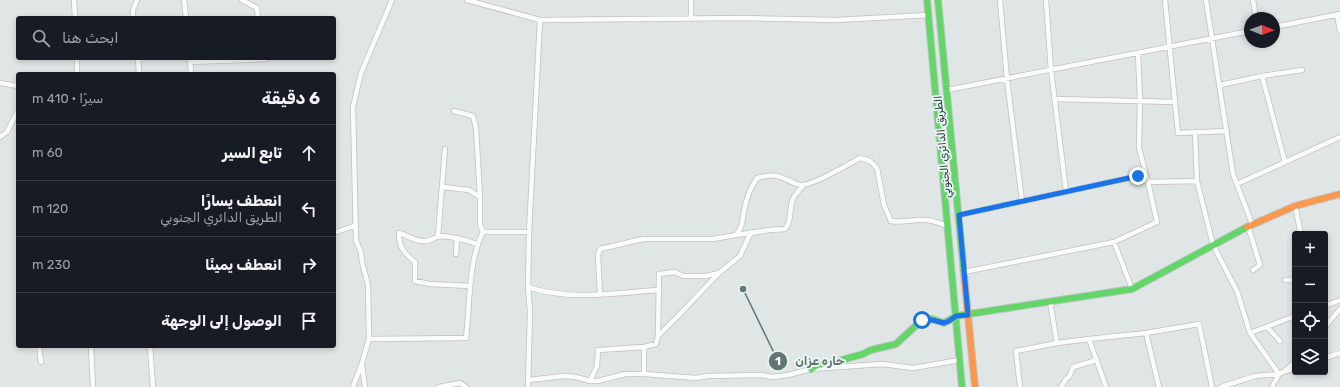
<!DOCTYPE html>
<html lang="ar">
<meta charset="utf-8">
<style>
body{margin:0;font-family:Rubik,"Noto Naskh Arabic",sans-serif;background:#242831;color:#f1f3f6;direction:rtl}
.controls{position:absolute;right:12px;bottom:12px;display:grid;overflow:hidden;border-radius:4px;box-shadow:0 2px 6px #0003}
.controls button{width:36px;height:36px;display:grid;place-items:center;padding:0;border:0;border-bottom:1px solid #363941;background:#171b24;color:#f1f3f6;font:20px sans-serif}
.compass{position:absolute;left:1244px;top:12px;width:36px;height:36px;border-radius:50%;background:#171b24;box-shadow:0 2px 6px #0003;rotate:91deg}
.stop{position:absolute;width:12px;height:12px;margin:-9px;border:3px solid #1a73e8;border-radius:50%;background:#fff}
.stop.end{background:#1a73e8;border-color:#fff;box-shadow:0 1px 4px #0008}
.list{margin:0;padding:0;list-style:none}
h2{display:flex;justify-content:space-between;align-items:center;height:52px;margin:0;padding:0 16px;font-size:17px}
h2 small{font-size:13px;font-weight:400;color:#9ea1a6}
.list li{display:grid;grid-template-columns:26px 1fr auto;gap:12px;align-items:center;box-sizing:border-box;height:56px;padding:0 16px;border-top:1px solid #363941}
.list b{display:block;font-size:15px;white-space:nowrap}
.list p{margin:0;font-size:13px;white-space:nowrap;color:#9ea1a6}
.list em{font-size:13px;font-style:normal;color:#9ea1a6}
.icon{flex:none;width:22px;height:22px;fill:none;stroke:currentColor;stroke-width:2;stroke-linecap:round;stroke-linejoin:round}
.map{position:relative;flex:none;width:1340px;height:387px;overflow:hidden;direction:ltr}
.search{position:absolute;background:#171b24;box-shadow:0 2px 6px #0003;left:16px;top:16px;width:320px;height:44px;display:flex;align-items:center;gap:10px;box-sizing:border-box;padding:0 14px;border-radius:4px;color:#9ea1a6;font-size:15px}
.panel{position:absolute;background:#171b24;box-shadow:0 2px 6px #0003;left:16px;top:72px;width:320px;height:276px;border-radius:4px;direction:rtl}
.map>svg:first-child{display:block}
</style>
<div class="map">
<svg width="1340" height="387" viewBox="0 0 1340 387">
<rect width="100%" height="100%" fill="#e0e6e5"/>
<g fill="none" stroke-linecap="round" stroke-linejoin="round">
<defs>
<path id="street" d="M 74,0 L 75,18
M 184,0 L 186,18
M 242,0 L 257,8 L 258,18
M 467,0 L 540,20 L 744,18 L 836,20 L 929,15
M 1000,0 L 1007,79 L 1022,201
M 1046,0 L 1051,70 L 1066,191
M 1165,0 L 1178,133 L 1227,131
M 1206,0 L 1233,174 L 1252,224
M 1253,0 L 1256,18
M 1337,14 L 1340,31
M 133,18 L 133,10 L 137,0
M 691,19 L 691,0
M 1274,27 L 1340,14
M 77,58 L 77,74
M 138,58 L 139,74
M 190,58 L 191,74
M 190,62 L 266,59
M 0,83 L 18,86
M 1220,85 L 1262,76
M 947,90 L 1250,31
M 1055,99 L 1175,102
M 454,111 L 473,116 L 476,128 L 480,197
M 0,137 L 7,132 L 18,110
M 1285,162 L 1262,76 L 1302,70
M 1197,181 L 1213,245 L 1237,291 L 1250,333 L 1279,374 L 1255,376 L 1221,387
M 1237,184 L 1340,137
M 443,187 L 469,190 L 480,197 L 480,225 L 483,232
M 1295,206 L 1301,234
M 959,215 L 1138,176 L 1148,182 L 1197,181 L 1195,132
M 1248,226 L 1260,265 L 1253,270
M 334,233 L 356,225
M 736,235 L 770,230 L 785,229 C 792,222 789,208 793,199 C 795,194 800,190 803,186
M 438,236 L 445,149
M 1114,242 L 1132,289
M 456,254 L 457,238
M 964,272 L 1114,242 L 1157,222 L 1148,182 L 1139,148 L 1140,100 L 1138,53
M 1285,280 L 1295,280
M 470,286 L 430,284 L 415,281 L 415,262 C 404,253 399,248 399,233 C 407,235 414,241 423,241 C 428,242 432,239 437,237 C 445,234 469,241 477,244
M 528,287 C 570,301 615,293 658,290
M 600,294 L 598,255 L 600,249 L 643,239 L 713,239 L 736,235 C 743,226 742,221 744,211 C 746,199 750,188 757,178 C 765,176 773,174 781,177 C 788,180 794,184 801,185 C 812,186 849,164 860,158 L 870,161 L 877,168 L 884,205 L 891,221 C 903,223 914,219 926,220 C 933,220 941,224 947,226
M 1325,306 L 1340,300
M 1267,327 L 1280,341
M 1325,327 L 1340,309
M 1146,333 L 1199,324 L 1212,387
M 1250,333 L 1295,316
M 658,336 L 678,316 L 719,273
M 369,339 L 466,338 C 470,304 468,262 483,232 L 529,232
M 1089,339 L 1146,333 L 1159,387
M 1057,343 L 1089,339 L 1106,387
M 39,346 L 41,362
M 91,346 L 93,387
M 150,346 L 153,387
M 1325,358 L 1340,353
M 362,365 L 365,387
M 1287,371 L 1295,368
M 644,374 L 644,347
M 528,380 L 565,376 L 576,377 L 590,381 L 598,381 L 625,374 L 644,374 L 696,378 L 708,376 L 760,375 L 773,377 L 788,375 L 811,369 L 882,364 L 913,368 L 960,360
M 590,381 L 597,366 L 598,350 L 644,347 L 656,344 L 658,336 L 659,274 L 675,272 L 683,276 L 706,276 L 719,273 L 740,256 L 751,232
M 353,387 L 362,363 L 369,339 L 368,285 L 362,262 L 361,252 L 356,241 L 353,107 L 361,73 L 392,0
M 439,387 L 460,383 L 466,387
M 528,387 L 530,311 L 528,287 L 529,232 L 540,20
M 1020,387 L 1016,351 L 1057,343 L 1050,302
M 1061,387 L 1066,379 L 1069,377 L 1073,367 L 1097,360
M 1272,387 L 1279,374 L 1285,371 L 1295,362"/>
<path id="fast" d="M 927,0 L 962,387
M 938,0 L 964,274
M 811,369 L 818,365 L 835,362 L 863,354 L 871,350 L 896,344 L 922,320 L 932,319 L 944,323 L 956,316 L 1132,289 L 1247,227"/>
<path id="slow" d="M 1247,227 L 1295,206 L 1340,194
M 964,274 L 975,387"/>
</defs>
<use href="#street" stroke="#bdc3c2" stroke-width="6"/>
<use href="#fast" stroke="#bcc4c2" stroke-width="8"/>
<use href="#slow" stroke="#bcc4c2" stroke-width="8"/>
<use href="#street" stroke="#fafbfb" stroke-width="4.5"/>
<use href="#fast" stroke="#63d668" stroke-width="6"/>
<use href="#slow" stroke="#ff974d" stroke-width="6"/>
</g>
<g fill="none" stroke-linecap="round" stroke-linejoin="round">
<path stroke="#1a73e8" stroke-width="5" d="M 922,320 L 932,320 L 944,323 L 949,321 L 956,316 L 968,315 L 959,215 L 1138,176"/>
</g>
<g text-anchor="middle" stroke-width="3.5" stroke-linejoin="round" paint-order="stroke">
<g font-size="11" fill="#1e3a36" stroke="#edf7f3">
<text transform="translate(942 147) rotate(-95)" y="4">الطريق الدائري الجنوبي</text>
</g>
</g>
<path fill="none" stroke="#627673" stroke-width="1.5" d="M743 289L778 361"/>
<g fill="#627673" stroke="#edf7f3" stroke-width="1.5">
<circle cx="743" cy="289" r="4"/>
<circle cx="778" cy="361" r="10"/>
</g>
<g font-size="12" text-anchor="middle" font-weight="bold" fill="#fff">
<text x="778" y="365">1</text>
</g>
<g font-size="12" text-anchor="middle" font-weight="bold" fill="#627673" stroke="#edf7f3" stroke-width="3.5" stroke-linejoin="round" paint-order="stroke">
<text x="820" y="365">حاره عزان</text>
</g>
</svg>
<div class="controls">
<button>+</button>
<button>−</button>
<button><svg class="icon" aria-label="locate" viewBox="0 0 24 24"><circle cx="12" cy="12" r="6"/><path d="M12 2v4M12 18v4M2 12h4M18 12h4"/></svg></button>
<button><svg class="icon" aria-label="layers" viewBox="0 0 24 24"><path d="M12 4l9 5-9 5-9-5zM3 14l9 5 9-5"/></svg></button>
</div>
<svg class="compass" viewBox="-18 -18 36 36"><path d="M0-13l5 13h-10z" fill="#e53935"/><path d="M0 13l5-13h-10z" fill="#9ea1a6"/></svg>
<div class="stop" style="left:922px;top:320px"></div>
<div class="stop end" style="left:1138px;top:176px"></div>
<div class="search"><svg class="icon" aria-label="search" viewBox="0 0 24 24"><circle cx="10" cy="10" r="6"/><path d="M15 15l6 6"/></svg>ابحث هنا</div>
<section class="panel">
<h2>6 دقيقة<small>سيرًا · 410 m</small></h2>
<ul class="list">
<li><svg class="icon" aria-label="ahead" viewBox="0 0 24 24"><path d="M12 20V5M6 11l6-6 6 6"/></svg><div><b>تابع السير</b></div><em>60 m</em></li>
<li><svg class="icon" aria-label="left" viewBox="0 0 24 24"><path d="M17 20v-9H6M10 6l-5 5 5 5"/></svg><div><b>انعطف يسارًا</b><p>الطريق الدائري الجنوبي</p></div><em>120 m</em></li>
<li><svg class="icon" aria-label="right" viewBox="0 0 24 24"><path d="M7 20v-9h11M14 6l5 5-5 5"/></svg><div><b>انعطف يمينًا</b></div><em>230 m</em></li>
<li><svg class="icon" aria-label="arrive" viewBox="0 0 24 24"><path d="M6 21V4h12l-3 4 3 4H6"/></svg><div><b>الوصول إلى الوجهة</b></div></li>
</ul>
</section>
</div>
